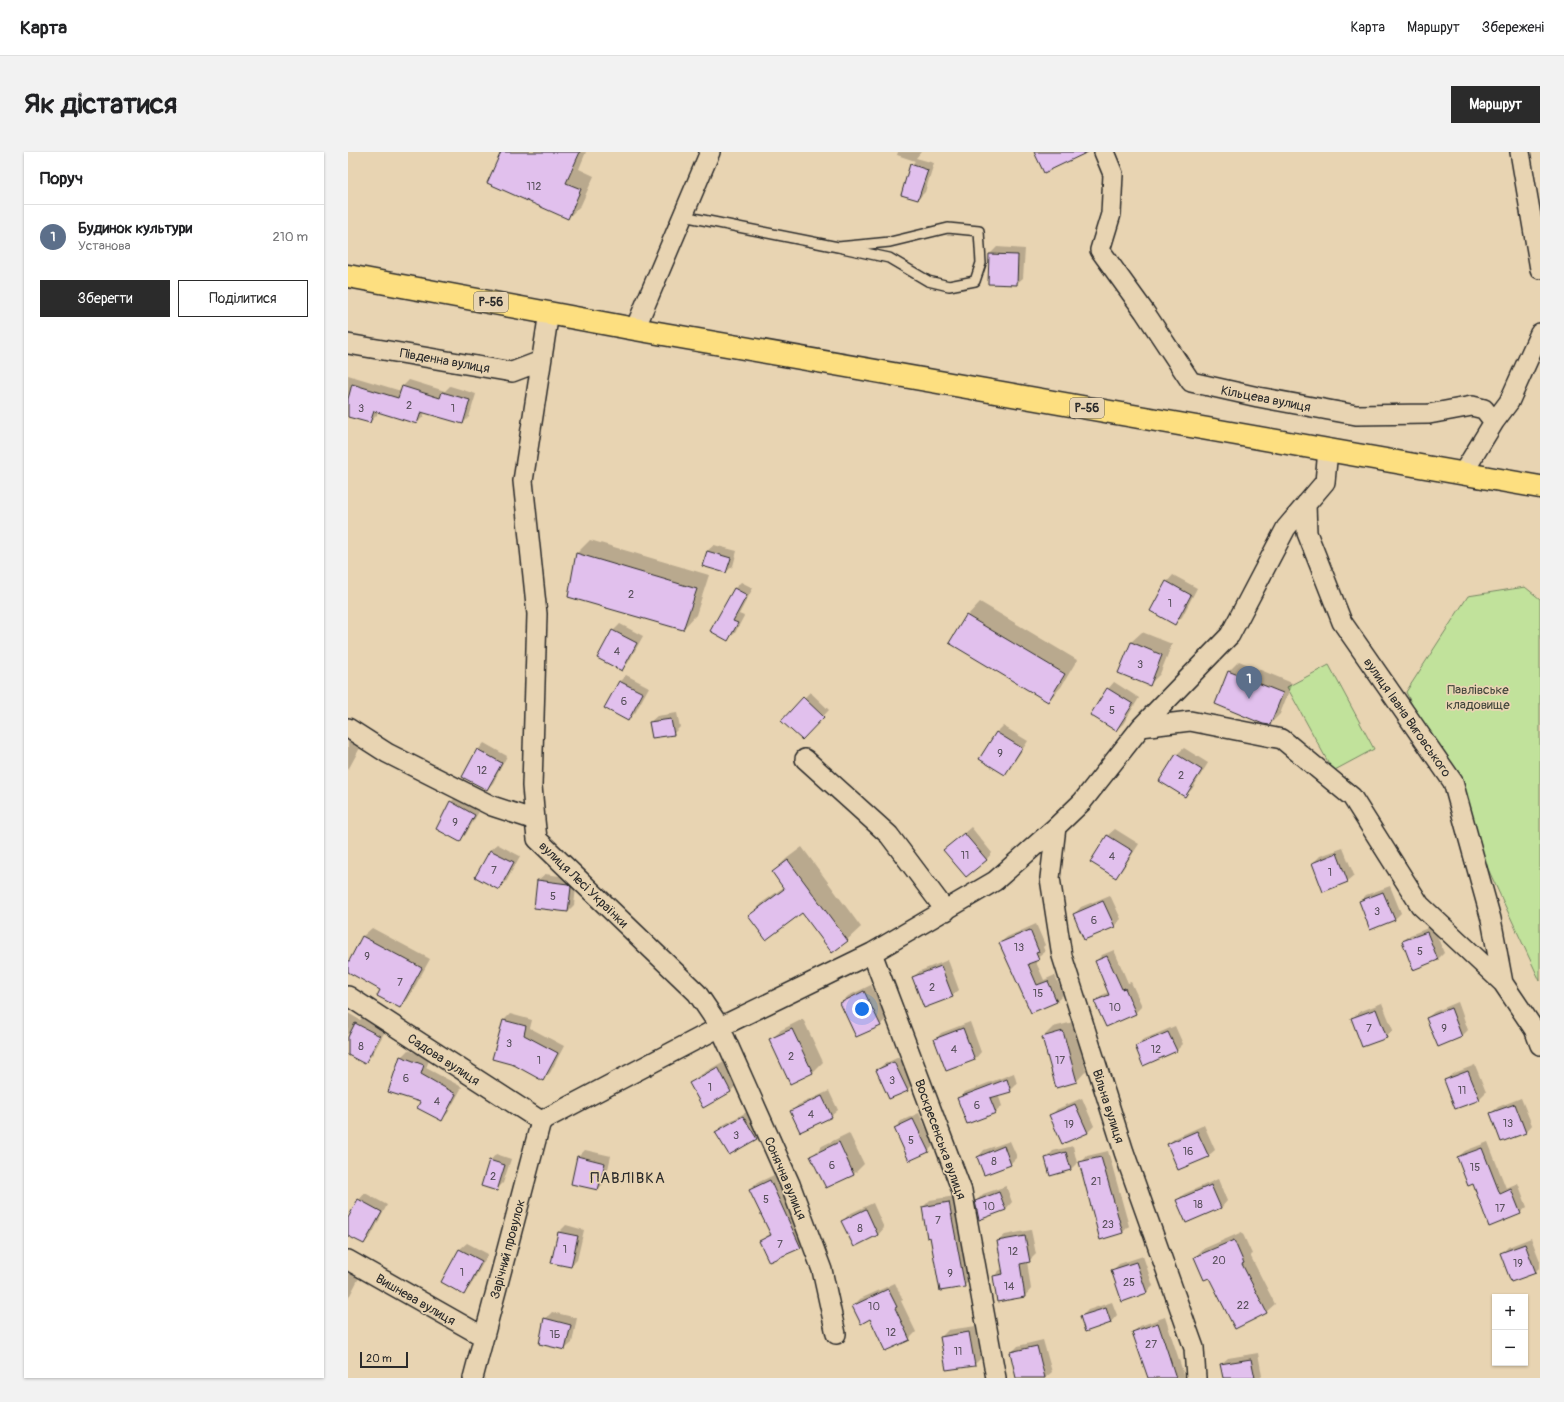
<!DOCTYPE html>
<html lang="uk">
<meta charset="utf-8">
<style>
body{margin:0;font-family:Pangolin,sans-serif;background:#f2f2f2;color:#202124}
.controls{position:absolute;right:12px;bottom:12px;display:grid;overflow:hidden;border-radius:0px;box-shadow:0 1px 3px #0004}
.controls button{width:36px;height:36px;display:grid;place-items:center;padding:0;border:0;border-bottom:1px solid #e0e0e0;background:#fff;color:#202124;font:20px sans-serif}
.scale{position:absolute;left:12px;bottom:10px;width:48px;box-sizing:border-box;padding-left:4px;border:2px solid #2b2b2b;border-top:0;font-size:11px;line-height:14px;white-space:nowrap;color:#2b2b2b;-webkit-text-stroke:3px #e8d4b2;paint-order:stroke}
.you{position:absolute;left:514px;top:857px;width:14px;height:14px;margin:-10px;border:3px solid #fff;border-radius:50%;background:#1a73e8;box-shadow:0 0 0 6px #1a73e833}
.badge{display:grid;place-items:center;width:26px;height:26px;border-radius:50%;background:#2b2b2b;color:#fff;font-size:13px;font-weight:700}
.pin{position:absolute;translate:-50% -33px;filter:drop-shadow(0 1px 2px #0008)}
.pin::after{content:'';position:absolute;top:21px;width:14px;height:12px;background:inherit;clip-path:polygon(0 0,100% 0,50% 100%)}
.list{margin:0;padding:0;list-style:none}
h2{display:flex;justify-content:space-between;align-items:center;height:52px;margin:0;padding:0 16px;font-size:17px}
h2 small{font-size:13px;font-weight:400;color:#757577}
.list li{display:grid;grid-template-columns:26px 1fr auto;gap:12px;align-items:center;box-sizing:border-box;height:64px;padding:0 16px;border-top:1px solid #e0e0e0}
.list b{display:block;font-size:15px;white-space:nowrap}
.list p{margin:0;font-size:13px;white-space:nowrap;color:#757577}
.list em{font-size:13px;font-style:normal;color:#757577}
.actions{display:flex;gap:8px;padding:12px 16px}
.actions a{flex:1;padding:9px 0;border:1px solid #2b2b2b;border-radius:0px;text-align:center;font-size:14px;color:#2b2b2b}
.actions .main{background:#2b2b2b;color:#fff}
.map{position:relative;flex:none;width:1192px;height:1226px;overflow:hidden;border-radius:0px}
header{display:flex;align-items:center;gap:24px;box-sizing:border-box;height:56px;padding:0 20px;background:#fff;border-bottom:1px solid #e0e0e0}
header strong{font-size:19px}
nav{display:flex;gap:22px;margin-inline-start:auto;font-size:14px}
.intro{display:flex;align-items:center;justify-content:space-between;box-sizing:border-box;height:96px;padding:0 24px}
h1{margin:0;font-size:28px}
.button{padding:10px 18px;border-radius:0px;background:#2b2b2b;color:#fff;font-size:14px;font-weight:700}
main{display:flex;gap:24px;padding:0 24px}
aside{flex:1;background:#fff;border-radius:0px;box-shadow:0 1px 3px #0004}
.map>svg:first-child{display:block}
</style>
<header>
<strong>Карта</strong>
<nav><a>Карта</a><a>Маршрут</a><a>Збережені</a></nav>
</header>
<div class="intro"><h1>Як дістатися</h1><a class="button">Маршрут</a></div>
<main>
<aside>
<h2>Поруч<small></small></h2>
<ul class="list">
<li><span class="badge" style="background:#5c6f8a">1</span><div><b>Будинок культури</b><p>Установа</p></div><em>210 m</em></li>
</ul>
<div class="actions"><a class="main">Зберегти</a><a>Поділитися</a></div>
</aside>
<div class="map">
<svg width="1192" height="1226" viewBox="0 0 1192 1226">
<rect width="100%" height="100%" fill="#e8d4b2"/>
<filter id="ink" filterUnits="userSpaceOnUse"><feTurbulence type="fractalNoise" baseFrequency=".025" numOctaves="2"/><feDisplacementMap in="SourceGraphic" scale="8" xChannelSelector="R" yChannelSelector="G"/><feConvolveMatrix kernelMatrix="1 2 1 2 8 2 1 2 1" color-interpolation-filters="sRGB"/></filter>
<g filter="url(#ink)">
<path fill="#c1e29b" stroke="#768663" d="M 1177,435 L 1192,447 L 1192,829 L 1058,540 L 1120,444 Z
M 981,513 L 1026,597 L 985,619 L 939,535 Z"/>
<path fill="#0003" d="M 154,0 L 238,0 L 231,17 L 246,24 L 233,53 L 220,66 Z
M 550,0 L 573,0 L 568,6 L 586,11 L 577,40 L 570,47 L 563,13 L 567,9 L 549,3 Z
M 649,95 L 677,97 L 675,126 L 668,132 L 642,102 Z
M 0,223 L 53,239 L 54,235 L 61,228 L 97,239 L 102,234 L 128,242 L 121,265 L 115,271 L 77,260 L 75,265 L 69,271 L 30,259 L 29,263 L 22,270 L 0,264 Z
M 242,388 L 361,423 L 348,463 L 335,477 L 221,444 L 229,401 Z
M 366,393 L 389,399 L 385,414 L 378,420 L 355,413 L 359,399 Z
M 825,423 L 849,436 L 834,465 L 827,472 L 819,430 Z
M 393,430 L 405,436 L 391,462 L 396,464 L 387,481 L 380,487 L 386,437 Z
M 632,450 L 729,508 L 713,535 L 700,549 L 619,464 Z
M 272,472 L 295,484 L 280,511 L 274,518 L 265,479 Z
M 794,480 L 824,492 L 812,522 L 802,532 L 783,490 Z
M 891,509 L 944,531 L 932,562 L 922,572 L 868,552 L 881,519 Z
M 278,523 L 301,535 L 287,561 L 280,568 L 257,556 L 272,529 Z
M 766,530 L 791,546 L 775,572 L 768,578 L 760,537 Z
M 462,540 L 481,558 L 454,587 L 434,569 Z
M 329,561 L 332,575 L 325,582 L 302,570 L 309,564 Z
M 655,574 L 680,589 L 663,615 L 657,622 L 632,606 L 649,580 Z
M 0,588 L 13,594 L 0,618 Z
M 136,591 L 159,604 L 145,631 L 139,637 L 130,598 Z
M 836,596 L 860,611 L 844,637 L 837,644 L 813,628 L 829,602 Z
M 110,643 L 133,656 L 118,682 L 112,689 L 103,650 Z
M 623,675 L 644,701 L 638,708 L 597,698 Z
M 767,677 L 791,692 L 774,718 L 768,725 L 744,710 L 760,683 Z
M 149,692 L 172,704 L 158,730 L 151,737 L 128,725 L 142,698 Z
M 454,695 L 513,775 L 499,788 L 484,800 L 454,760 L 402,764 L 415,750 L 436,735 L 425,720 L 438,707 Z
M 995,696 L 1006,723 L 999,729 L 965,711 L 972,704 Z
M 197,722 L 226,726 L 229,728 L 226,753 L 220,759 L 190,728 Z
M 1042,734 L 1053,761 L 1046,768 L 1012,749 L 1018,743 Z
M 762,743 L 773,767 L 766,774 L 726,762 L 733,755 Z
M 688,772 L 697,793 L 695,795 L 697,800 L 687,808 L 696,828 L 707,823 L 715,843 L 709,849 L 684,860 L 652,791 L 659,785 Z
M 1085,774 L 1096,801 L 1089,808 L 1055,789 L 1062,783 Z
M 24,776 L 82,807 L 60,847 L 52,855 L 34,837 L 0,819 L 0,813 L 15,784 Z
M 766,798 L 780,831 L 783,830 L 794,854 L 787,861 L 748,849 L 754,843 L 761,840 L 748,809 L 754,803 Z
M 600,808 L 611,838 L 604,844 L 565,825 L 572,819 Z
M 523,833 L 539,866 L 532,873 L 493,851 L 500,844 Z
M 1110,850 L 1120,878 L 1114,884 L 1079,866 L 1086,860 Z
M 1034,851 L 1045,878 L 1038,885 L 1004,867 L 1011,860 Z
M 0,861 L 12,868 L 16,864 L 39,876 L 24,903 L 17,910 L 0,902 Z
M 162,862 L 184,868 L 182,876 L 216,894 L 202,921 L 195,927 L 156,868 Z
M 455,867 L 475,910 L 465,920 L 443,931 L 423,888 L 433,878 Z
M 622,870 L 633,900 L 627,907 L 598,917 L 587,888 L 593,881 Z
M 725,870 L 738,919 L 728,930 L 695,885 L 705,875 Z
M 827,874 L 835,892 L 828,899 L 788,895 L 794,888 Z
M 60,898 L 82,906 L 78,916 L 114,935 L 100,961 L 93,968 L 74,950 L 53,905 Z
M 553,904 L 566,931 L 559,938 L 529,918 L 536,912 Z
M 376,909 L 389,932 L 383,939 L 355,954 L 343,931 L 349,925 Z
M 1127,913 L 1138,940 L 1131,947 L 1097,929 L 1104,922 Z
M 666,921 L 669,932 L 662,939 L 650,942 L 654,954 L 648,960 L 611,946 L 617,940 Z
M 481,939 L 490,958 L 483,964 L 443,960 L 450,953 Z
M 734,946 L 746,974 L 740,980 L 703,964 L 709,957 Z
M 1173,946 L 1184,973 L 1178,980 L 1154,989 L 1143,961 L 1150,955 Z
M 402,958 L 414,979 L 408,986 L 369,980 L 375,973 Z
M 571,961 L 586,993 L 580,999 L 547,976 L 553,969 Z
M 856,973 L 867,998 L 860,1004 L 820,992 L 827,986 Z
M 501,981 L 516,1012 L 506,1022 L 478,1035 L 464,1004 L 474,994 Z
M 662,989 L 669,1005 L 662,1012 L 630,1005 L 636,998 Z
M 1140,990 L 1158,1036 L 1170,1031 L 1179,1055 L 1172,1061 L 1125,1031 L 1110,1005 L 1117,999 Z
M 725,994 L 729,1011 L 723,1017 L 698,1006 L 705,999 Z
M 237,998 L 263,1004 L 257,1030 L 250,1037 L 230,1005 Z
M 760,999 L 781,1074 L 774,1081 L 733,1011 L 739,1004 Z
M 148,1002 L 163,1007 L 155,1031 L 148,1038 L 142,1009 Z
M 428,1022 L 458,1088 L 452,1095 L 412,1089 L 423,1081 L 402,1038 L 409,1031 Z
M 870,1027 L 879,1049 L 873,1056 L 829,1048 L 836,1042 Z
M 658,1034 L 664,1050 L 658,1057 L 628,1049 L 635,1042 Z
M 17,1041 L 39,1053 L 23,1084 L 16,1091 L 0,1083 L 0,1068 L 11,1048 Z
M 607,1044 L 623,1127 L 616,1134 L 583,1084 L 575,1055 L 582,1048 Z
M 525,1051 L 536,1076 L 530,1083 L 506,1094 L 495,1069 L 501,1062 Z
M 218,1073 L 236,1078 L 229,1108 L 223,1114 L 204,1110 L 211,1080 Z
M 683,1078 L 688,1102 L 681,1109 L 679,1109 L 683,1137 L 677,1144 L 650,1148 L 646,1124 L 652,1118 L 655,1117 L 650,1089 L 657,1083 Z
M 894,1080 L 904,1102 L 902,1103 L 927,1152 L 918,1160 L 862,1125 L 847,1105 L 855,1097 Z
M 1183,1086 L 1192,1109 L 1192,1115 L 1187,1120 L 1153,1102 L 1160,1095 Z
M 119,1091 L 140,1102 L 122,1135 L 116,1141 L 95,1130 L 112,1097 Z
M 795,1104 L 805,1134 L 799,1140 L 765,1118 L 771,1112 Z
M 0,1115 L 13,1122 L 0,1147 Z
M 547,1131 L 555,1148 L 553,1149 L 568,1180 L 561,1187 L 523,1166 L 505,1154 L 512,1147 Z
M 764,1150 L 769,1163 L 763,1170 L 733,1165 L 740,1158 Z
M 204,1160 L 229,1166 L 224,1191 L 217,1197 L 197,1167 Z
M 817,1165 L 837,1226 L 801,1226 L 785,1180 L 792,1174 Z
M 628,1174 L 633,1206 L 626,1213 L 593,1185 L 600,1178 Z
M 695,1188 L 704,1220 L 697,1226 L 669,1226 L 663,1201 L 670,1194 Z
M 910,1201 L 914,1224 L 912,1226 L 876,1226 L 873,1212 L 880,1206 Z"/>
<path fill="#e1c0ed" stroke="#2b2b2b" d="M 153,0 L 232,0 L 218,31 L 233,37 L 220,67 L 139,31 Z
M 686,0 L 740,0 L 696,21 Z
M 562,12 L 580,18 L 570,48 L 553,43 Z
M 641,102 L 670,103 L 669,133 L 640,132 Z
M 4,232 L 50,246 L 54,234 L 92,246 L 94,240 L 122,248 L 115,272 L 73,260 L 69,272 L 26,259 L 22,271 L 0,265 L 0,247 Z
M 359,399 L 383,406 L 378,421 L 354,414 Z
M 228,401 L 349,437 L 335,478 L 220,445 Z
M 818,429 L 843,443 L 827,473 L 802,459 Z
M 386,436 L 399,443 L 385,469 L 390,471 L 380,489 L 362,479 Z
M 618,463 L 717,522 L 700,550 L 601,491 Z
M 264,478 L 289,491 L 274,519 L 249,506 Z
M 783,490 L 814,503 L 802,534 L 770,521 Z
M 880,519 L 935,541 L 922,573 L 915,572 L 867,552 Z
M 271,529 L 295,541 L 280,569 L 256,556 Z
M 759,536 L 785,552 L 768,579 L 742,563 Z
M 455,545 L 476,565 L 454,588 L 433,569 Z
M 323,567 L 326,583 L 304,586 L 301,570 Z
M 648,580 L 674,596 L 657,623 L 631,607 Z
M 129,597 L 154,611 L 139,638 L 114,625 Z
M 828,602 L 854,618 L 837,645 L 811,629 Z
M 102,649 L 127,663 L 112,690 L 88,677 Z
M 616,681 L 639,708 L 618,725 L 595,698 Z
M 759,683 L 785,699 L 768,726 L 742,710 Z
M 142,698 L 166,710 L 151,738 L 127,725 Z
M 989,701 L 1000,730 L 975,740 L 964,711 Z
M 440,708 L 500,789 L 484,801 L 454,761 L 418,788 L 400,764 L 436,737 L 424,720 Z
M 189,728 L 220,732 L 223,735 L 220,760 L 186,756 Z
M 1035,740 L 1047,768 L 1022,778 L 1011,749 Z
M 755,749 L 767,775 L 736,788 L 725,762 Z
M 682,778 L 691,800 L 688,801 L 691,808 L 680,812 L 689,833 L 700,829 L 709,850 L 683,861 L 651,791 Z
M 1079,780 L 1090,808 L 1065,818 L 1054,789 Z
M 14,784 L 74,816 L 52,856 L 29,844 L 32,838 L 0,820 L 0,811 Z
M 759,804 L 774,837 L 777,836 L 788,862 L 758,875 L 746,849 L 761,843 L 747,809 Z
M 593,814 L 605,845 L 576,856 L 564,825 Z
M 516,839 L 533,874 L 508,885 L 492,851 Z
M 1103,856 L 1114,885 L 1090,895 L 1078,866 Z
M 1028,857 L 1039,886 L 1014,895 L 1003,866 Z
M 155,868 L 178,874 L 176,883 L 210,901 L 195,929 L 166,913 L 144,907 Z
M 7,871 L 32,884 L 17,912 L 0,903 L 0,885 Z
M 615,876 L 627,908 L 598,919 L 586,887 Z
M 444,877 L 465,921 L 442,932 L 421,887 Z
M 715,879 L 729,930 L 708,936 L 694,885 Z
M 820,880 L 829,899 L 795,914 L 787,894 Z
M 52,904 L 76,913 L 73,922 L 108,942 L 94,969 L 69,956 L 72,950 L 40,940 Z
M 546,910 L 560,939 L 541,947 L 528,918 Z
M 370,915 L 383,940 L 355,956 L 341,931 Z
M 1120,919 L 1132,948 L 1107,957 L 1096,928 Z
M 659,927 L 663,940 L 642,946 L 648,961 L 619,972 L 609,946 Z
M 474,944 L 484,965 L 452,980 L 442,959 Z
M 727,952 L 740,981 L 714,992 L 701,963 Z
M 1167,952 L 1178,981 L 1153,990 L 1142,961 Z
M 395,964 L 409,987 L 381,1003 L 367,980 Z
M 565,967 L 581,1000 L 561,1009 L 546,976 Z
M 849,979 L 861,1005 L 830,1018 L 819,992 Z
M 491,990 L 506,1023 L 478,1036 L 462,1004 Z
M 656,994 L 663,1013 L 636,1023 L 629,1005 Z
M 1134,996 L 1152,1042 L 1163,1037 L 1173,1062 L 1141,1075 L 1125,1032 L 1120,1034 L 1109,1005 Z
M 718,1000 L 723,1018 L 702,1024 L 697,1006 Z
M 229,1004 L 257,1011 L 250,1038 L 223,1032 Z
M 753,1005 L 775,1081 L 752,1088 L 731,1010 Z
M 141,1008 L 157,1013 L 149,1039 L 133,1034 Z
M 422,1028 L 453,1096 L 421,1110 L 411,1089 L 423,1083 L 401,1038 Z
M 863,1033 L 873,1056 L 838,1071 L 828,1048 Z
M 651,1040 L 658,1058 L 631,1068 L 627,1049 Z
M 10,1047 L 34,1060 L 16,1092 L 0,1084 L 0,1066 Z
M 601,1050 L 617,1135 L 592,1139 L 582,1085 L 579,1086 L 574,1055 Z
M 518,1057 L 530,1083 L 506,1095 L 493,1069 Z
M 210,1080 L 230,1084 L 223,1115 L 203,1111 Z
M 677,1084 L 682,1110 L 672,1112 L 677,1145 L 649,1150 L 645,1124 L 655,1122 L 649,1089 Z
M 886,1088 L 896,1111 L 894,1112 L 919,1161 L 887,1177 L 861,1126 L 856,1128 L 846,1105 Z
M 1177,1092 L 1188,1121 L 1163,1130 L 1152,1101 Z
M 111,1097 L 134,1109 L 116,1143 L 93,1130 Z
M 788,1110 L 799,1141 L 774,1150 L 763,1118 Z
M 540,1137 L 549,1155 L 547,1156 L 562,1188 L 537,1199 L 522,1167 L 513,1172 L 504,1154 Z
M 758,1156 L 763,1171 L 737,1180 L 732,1164 Z
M 196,1166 L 223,1173 L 217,1198 L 191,1192 Z
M 810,1171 L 821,1204 L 828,1226 L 800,1226 L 784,1180 Z
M 621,1180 L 627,1214 L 598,1218 L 592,1185 Z
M 689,1194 L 697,1226 L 668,1226 L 662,1200 Z
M 903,1207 L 907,1226 L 875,1226 L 872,1212 Z"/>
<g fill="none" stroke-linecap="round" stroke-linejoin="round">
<defs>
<path id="lane" d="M 335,64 L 490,95 L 542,90 L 600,76 L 631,79 L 633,111 L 627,129 L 601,134 L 580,129 L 541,106 L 490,95"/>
<path id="street" d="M 756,0 L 765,22 L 763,62 L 752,98 L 796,159 L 843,230 L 910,245 L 1008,263 L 1081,262 L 1124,254 L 1136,257 L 1146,270 L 1161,250 L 1192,181
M 1172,0 L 1192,117
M 287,177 L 362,0
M 0,192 L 164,220 L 193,209
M 1115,321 L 1146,270
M 958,352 L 959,381 L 994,470 L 1105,630 L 1143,767 L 1155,831
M 793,575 L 842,569 L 934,587 L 1004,645 L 1072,753 L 1155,831 L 1186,877 L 1192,893
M 0,576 L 39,601 L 144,654 L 187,668 L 189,687 L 349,841 L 372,875 L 442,1032 L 474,1118 L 488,1182
M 457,607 L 541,683 L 598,759
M 187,668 L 184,634 L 189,462 L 175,329 L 201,160
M 708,675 L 702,726 L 714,804 L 776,1000 L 846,1196 L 848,1226
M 524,801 L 614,1039 L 648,1226
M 0,844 L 193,969
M 193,969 L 372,875 L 524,801 L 647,729 L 708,675 L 734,650 L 793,575 L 882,483 L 938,376 L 977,330 L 980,298
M 0,1108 L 136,1185
M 125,1226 L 193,969"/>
<path id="primary" d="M 0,124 L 287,177 L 1192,335"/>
</defs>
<use href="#lane" stroke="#2b2b2b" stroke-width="12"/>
<use href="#street" stroke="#2b2b2b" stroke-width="22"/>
<use href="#primary" stroke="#2b2b2b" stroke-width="25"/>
<use href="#lane" stroke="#e8d4b2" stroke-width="9"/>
<use href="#street" stroke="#e8d4b2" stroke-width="19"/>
<use href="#primary" stroke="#fddf80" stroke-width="22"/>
</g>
</g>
<g text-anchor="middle" stroke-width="3.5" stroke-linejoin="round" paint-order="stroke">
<g font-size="11" fill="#58505c">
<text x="186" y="38">112</text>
<text x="61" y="257">2</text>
<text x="13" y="260">3</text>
<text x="105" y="260">1</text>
<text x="283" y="446">2</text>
<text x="822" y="455">1</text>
<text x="269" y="503">4</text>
<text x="792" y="516">3</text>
<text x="276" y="553">6</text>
<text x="764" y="562">5</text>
<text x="652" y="605">9</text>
<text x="134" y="622">12</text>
<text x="833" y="627">2</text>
<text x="107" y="674">9</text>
<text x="617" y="707">11</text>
<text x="764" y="708">4</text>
<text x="146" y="722">7</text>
<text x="982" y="724">1</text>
<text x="205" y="748">5</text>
<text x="1029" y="763">3</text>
<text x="746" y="772">6</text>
<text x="671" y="799">13</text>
<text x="1072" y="803">5</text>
<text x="19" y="808">9</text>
<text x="52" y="834">7</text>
<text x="584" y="839">2</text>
<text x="690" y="845">15</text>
<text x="767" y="859">10</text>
<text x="1021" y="880">7</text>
<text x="1096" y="880">9</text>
<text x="161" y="895">3</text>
<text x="13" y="898">8</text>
<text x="606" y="901">4</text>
<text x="808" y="901">12</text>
<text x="443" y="908">2</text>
<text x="191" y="912">1</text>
<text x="712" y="912">17</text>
<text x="58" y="930">6</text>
<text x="544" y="932">3</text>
<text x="362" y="939">1</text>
<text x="1114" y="942">11</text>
<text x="89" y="953">4</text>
<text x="629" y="957">6</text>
<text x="463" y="966">4</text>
<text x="1160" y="975">13</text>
<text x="721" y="976">19</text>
<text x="388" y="987">3</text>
<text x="563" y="992">5</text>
<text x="840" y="1003">16</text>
<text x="646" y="1013">8</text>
<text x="484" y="1017">6</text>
<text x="1127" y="1019">15</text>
<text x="145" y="1028">2</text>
<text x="748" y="1033">21</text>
<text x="418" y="1051">5</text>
<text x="850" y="1056">18</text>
<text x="641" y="1058">10</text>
<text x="1152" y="1060">17</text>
<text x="590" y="1072">7</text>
<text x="760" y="1076">23</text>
<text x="512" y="1080">8</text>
<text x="432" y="1096">7</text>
<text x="217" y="1101">1</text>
<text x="665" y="1103">12</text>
<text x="871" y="1112">20</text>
<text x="1170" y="1115">19</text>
<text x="114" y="1124">1</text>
<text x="602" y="1125">9</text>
<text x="781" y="1134">25</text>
<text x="661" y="1138">14</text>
<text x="895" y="1157">22</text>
<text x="526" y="1158">10</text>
<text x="543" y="1184">12</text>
<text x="207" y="1186">1Б</text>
<text x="803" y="1196">27</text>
<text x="610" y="1203">11</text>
</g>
<g fill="#e8d4b2" stroke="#645e54" stroke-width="1">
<rect x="126" y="140" width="34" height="20" rx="3"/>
<rect x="722" y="246" width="34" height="20" rx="3"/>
</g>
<g font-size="12" font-weight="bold" fill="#2b2b2b">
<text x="143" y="154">Р-56</text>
<text x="739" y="260">Р-56</text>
</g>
<g font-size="13" fill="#2b2b2b" stroke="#e8d4b2">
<text transform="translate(97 208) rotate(10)" y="5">Південна вулиця</text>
<text transform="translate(918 246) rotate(11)" y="5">Кільцева вулиця</text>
<text transform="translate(1060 565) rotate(55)" y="5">вулиця Івана Виговського</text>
<text transform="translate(236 732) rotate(44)" y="5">вулиця Лесі Українки</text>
<text transform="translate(96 907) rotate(33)" y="5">Садова вулиця</text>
<text transform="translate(761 954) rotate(72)" y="5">Вільна вулиця</text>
<text transform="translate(593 987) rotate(70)" y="5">Воскресенська вулиця</text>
<text transform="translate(438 1026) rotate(67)" y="5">Сонячна вулиця</text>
<text transform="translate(159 1097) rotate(-75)" y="5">Зарічний провулок</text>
<text transform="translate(68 1147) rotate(30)" y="5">Вишнева вулиця</text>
</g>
<g font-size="13" fill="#42463c" stroke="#e8d4b2">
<text x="1130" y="542">Павлівське<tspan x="1130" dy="15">кладовище</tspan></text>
</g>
<g font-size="15" letter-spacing="1" fill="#2b2b2b" stroke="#e8d4b2">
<text x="280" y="1031">ПАВЛІВКА</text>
</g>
</g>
</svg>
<div class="controls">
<button>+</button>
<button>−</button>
</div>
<div class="scale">20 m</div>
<div class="you"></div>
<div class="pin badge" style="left:901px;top:547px;background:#5c6f8a">1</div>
</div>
</main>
